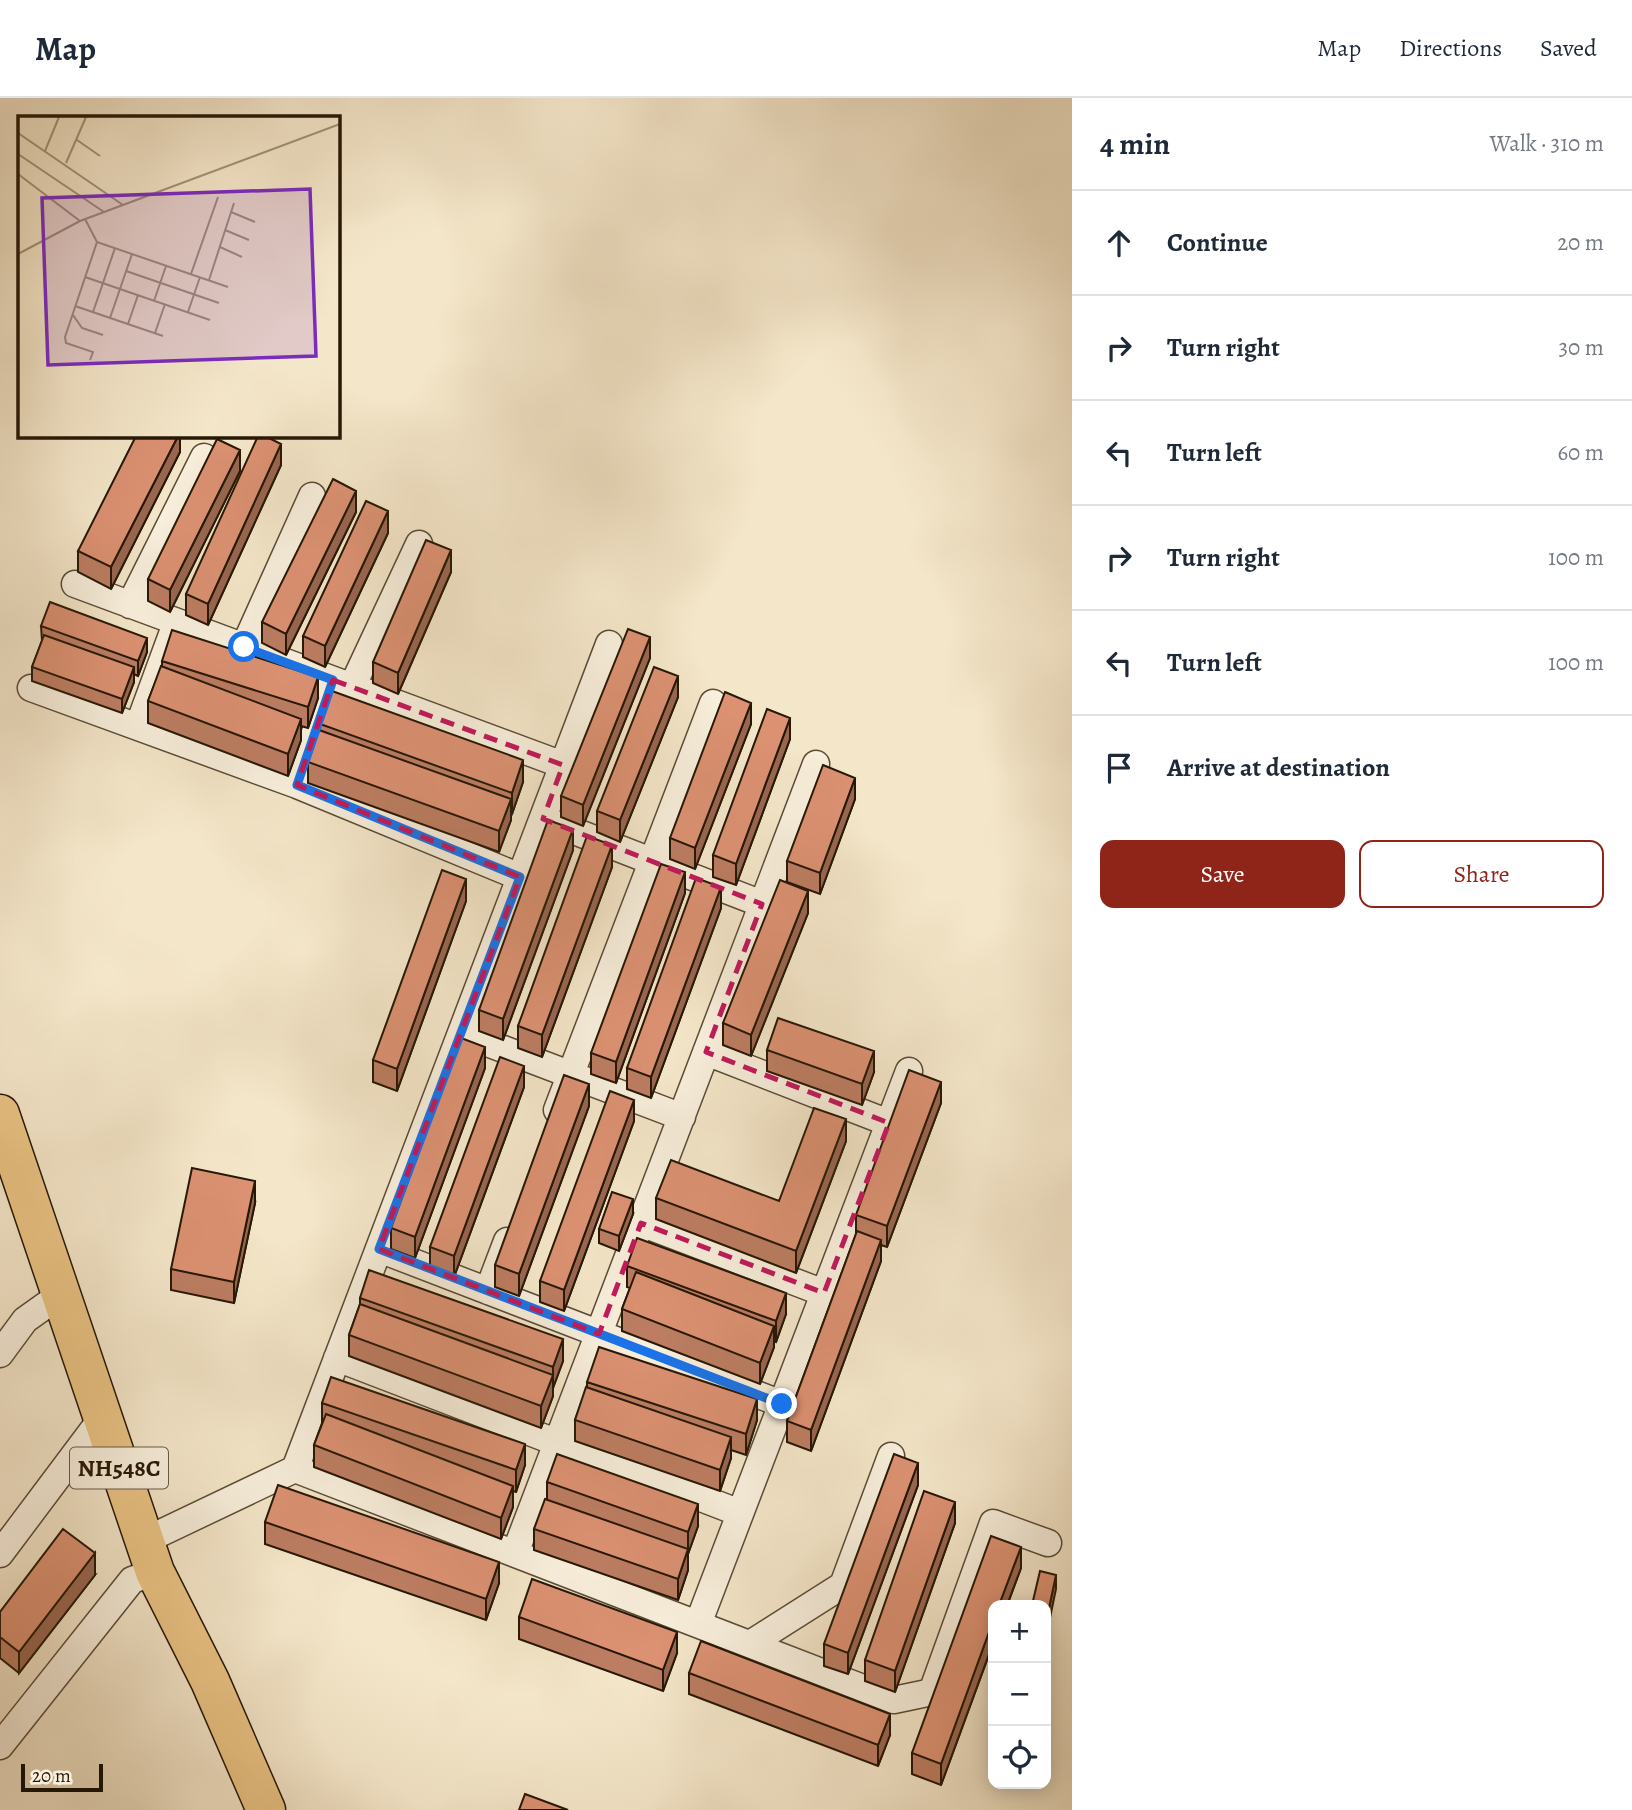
<!DOCTYPE html>
<meta charset="utf-8">
<style>
body{margin:0;font-family:Alegreya,serif;background:#f6f6f7;color:#1f2937}
.controls{position:absolute;right:21px;bottom:21px;display:grid;overflow:hidden;border-radius:14px;box-shadow:0 4px 18px #0003}
.controls button{width:63px;height:63px;display:grid;place-items:center;padding:0;border:0;border-bottom:2px solid #e0e1e3;background:#fff;color:#1f2937;font:35px sans-serif}
.scale{position:absolute;left:21px;bottom:18px;width:82px;box-sizing:border-box;padding-left:7px;border:4px solid #271706;border-top:0;font-size:19px;line-height:24px;white-space:nowrap;color:#271706;-webkit-text-stroke:5px #f8efdc;paint-order:stroke}
.stop{position:absolute;width:21px;height:21px;margin:-16px;border:5px solid #1a73e8;border-radius:50%;background:#fff}
.stop.end{background:#1a73e8;border-color:#fff;box-shadow:0 2px 7px #0008}
.list{margin:0;padding:0;list-style:none}
h2{display:flex;justify-content:space-between;align-items:center;height:91px;margin:0;padding:0 28px;font-size:30px}
h2 small{font-size:23px;font-weight:400;color:#747a83}
.list li{display:grid;grid-template-columns:46px 1fr auto;gap:21px;align-items:center;box-sizing:border-box;height:105px;padding:0 28px;border-top:2px solid #e0e1e3}
.list b{display:block;font-size:26px;white-space:nowrap}
.list em{font-size:23px;font-style:normal;color:#747a83}
.actions{display:flex;gap:14px;padding:21px 28px}
.actions a{flex:1;padding:16px 0;border:2px solid #8f2418;border-radius:14px;text-align:center;font-size:24px;color:#8f2418}
.actions .main{background:#8f2418;color:#fff}
.icon{flex:none;width:38px;height:38px;fill:none;stroke:currentColor;stroke-width:2;stroke-linecap:round;stroke-linejoin:round}
.map{position:relative;flex:none;width:1072px;height:1712px;overflow:hidden}
header{display:flex;align-items:center;gap:42px;box-sizing:border-box;height:98px;padding:0 35px;background:#fff;border-bottom:2px solid #e0e1e3}
header strong{font-size:33px}
nav{display:flex;gap:38px;margin-inline-start:auto;font-size:24px}
main{display:flex}
aside{flex:1;background:#fff}
.map>svg:first-child{display:block}
</style>
<header>
<strong>Map</strong>
<nav><a>Map</a><a>Directions</a><a>Saved</a></nav>
</header>
<main>
<div class="map">
<svg width="1072" height="1712" viewBox="0 0 1072 1712">
<rect width="100%" height="100%" fill="#f4e6c9"/>
<filter id="stains"><feTurbulence type="fractalNoise" baseFrequency=".00286" numOctaves="4"/><feColorMatrix values="0 0 0 0 .2 0 0 0 0 .09 0 0 0 0 .02 0 0 0 .5 -.17"/></filter>
<radialGradient id="worn" r=".72"><stop offset=".6" stop-color="#630" stop-opacity="0"/><stop offset="1" stop-color="#630" stop-opacity=".3"/></radialGradient>
<g fill="none" stroke-linecap="round" stroke-linejoin="round">
<defs>
<path id="minor" d="M 75,486 L 563,667
M 130,507 L 204,359
M 609,546 L 295,1371 L 894,1602 L 932,1594 L 993,1425 L 1048,1445
M 244,549 L 312,398
M 352,589 L 419,446
M 31,590 L 297,687 L 520,779
M 138,629 L 174,531
M 297,687 L 333,582
M 543,721 L 762,806
M 461,935 L 682,1019
M 706,954 L 889,1025
M 557,1012 L 713,605
M 641,1125 L 824,1195
M 379,1151 L 782,1306
M 488,1193 L 507,1143
M 0,1256 L 25,1222 L 60,1197
M 337,1260 L 740,1415
M 144,1443 L 295,1371
M 515,1455 L 816,666
M 0,1456 L 102,1320
M 698,1526 L 909,973
M 750,1546 L 843,1487 L 891,1358
M 0,1648 L 132,1482 L 155,1474"/>
<path id="highway" d="M 0,1016 L 155,1474 L 210,1583 L 266,1712"/>
</defs>
<use href="#minor" stroke="#5a4b37" stroke-width="29"/>
<use href="#highway" stroke="#271706" stroke-width="41"/>
<use href="#minor" stroke="#f8efdc" stroke-width="26"/>
<use href="#highway" stroke="#eac384" stroke-width="38"/>
</g>
<path fill="#bc7d62" stroke="#271706" stroke-width="2" d="M 180,338 L 180,354 L 111,491 L 78,474 L 78,453 Z
M 281,367 L 208,527 L 186,517 L 186,496 Z
M 240,373 L 170,514 L 148,503 L 148,481 Z
M 356,414 L 286,557 L 262,545 L 262,524 Z
M 388,435 L 325,569 L 303,559 L 303,538 Z
M 451,474 L 398,596 L 373,585 L 373,564 Z
M 41,528 L 147,554 L 138,578 L 134,576 L 134,584 L 122,615 L 32,583 L 32,569 L 42,543 Z
M 650,560 L 583,728 L 561,719 L 561,698 Z
M 162,563 L 318,600 L 308,630 L 301,628 L 301,642 L 288,678 L 148,625 L 148,603 L 162,568 Z
M 678,599 L 620,744 L 597,734 L 597,713 Z
M 320,626 L 523,684 L 512,716 L 511,715 L 511,722 L 499,754 L 308,685 L 308,664 L 320,632 Z
M 751,626 L 695,771 L 670,761 L 670,740 Z
M 790,641 L 736,787 L 713,779 L 713,757 Z
M 855,701 L 820,796 L 787,784 L 787,763 Z
M 573,752 L 503,942 L 479,933 L 479,912 Z
M 612,769 L 542,959 L 518,950 L 518,928 Z
M 685,795 L 616,985 L 591,976 L 591,955 Z
M 466,803 L 397,993 L 373,984 L 373,962 Z
M 721,810 L 651,1000 L 627,991 L 627,970 Z
M 808,815 L 751,958 L 723,947 L 723,925 Z
M 767,952 L 874,974 L 862,1007 L 767,973 Z
M 485,970 L 415,1160 L 391,1151 L 391,1130 Z
M 524,989 L 454,1179 L 430,1170 L 430,1149 Z
M 941,1005 L 887,1149 L 881,1147 L 881,1163 L 811,1353 L 787,1344 L 787,1323 L 856,1136 L 856,1117 Z
M 589,1008 L 519,1198 L 495,1189 L 495,1167 Z
M 634,1023 L 564,1213 L 540,1204 L 540,1183 Z
M 846,1043 L 796,1175 L 656,1121 L 656,1100 L 779,1103 Z
M 255,1105 L 234,1205 L 171,1192 L 171,1171 Z
M 633,1116 L 619,1153 L 599,1145 L 599,1131 Z
M 627,1168 L 786,1216 L 776,1244 L 774,1243 L 774,1249 L 760,1286 L 622,1233 L 622,1211 L 630,1190 L 627,1189 Z
M 360,1200 L 563,1263 L 553,1290 L 553,1298 L 541,1330 L 349,1258 L 349,1237 L 360,1206 Z
M 587,1284 L 757,1322 L 746,1357 L 731,1352 L 731,1360 L 720,1393 L 575,1343 L 575,1322 L 587,1289 Z
M 322,1305 L 525,1367 L 516,1394 L 513,1393 L 513,1409 L 501,1441 L 314,1369 L 314,1347 L 322,1325 Z
M 547,1384 L 698,1428 L 688,1456 L 688,1472 L 678,1502 L 534,1452 L 534,1431 L 547,1401 Z
M 918,1387 L 848,1576 L 824,1568 L 824,1546 Z
M 265,1424 L 499,1485 L 486,1522 L 265,1446 Z
M 955,1425 L 895,1594 L 865,1583 L 865,1562 Z
M 1021,1470 L 941,1687 L 912,1676 L 912,1655 Z
M 95,1477 L 19,1575 L 0,1560 L 0,1514 Z
M 519,1519 L 677,1555 L 663,1593 L 519,1541 Z
M 689,1575 L 890,1637 L 878,1668 L 689,1596 Z"/>
<path fill="#996650" stroke="#271706" stroke-width="2" d="M 178,338 L 180,338 L 180,354 L 111,491 L 111,469 Z
M 281,346 L 281,367 L 208,527 L 208,506 Z
M 240,352 L 240,373 L 170,514 L 170,492 Z
M 356,393 L 356,414 L 286,557 L 286,536 Z
M 388,413 L 388,435 L 325,569 L 325,548 Z
M 451,452 L 451,474 L 398,596 L 398,575 Z
M 650,539 L 650,560 L 583,728 L 583,707 Z
M 147,540 L 147,554 L 138,578 L 138,563 Z
M 134,569 L 134,584 L 122,615 L 122,601 Z
M 678,578 L 678,599 L 620,744 L 620,722 Z
M 318,579 L 318,600 L 308,630 L 308,609 Z
M 751,605 L 751,626 L 695,771 L 695,750 Z
M 790,620 L 790,641 L 736,787 L 736,766 Z
M 301,621 L 301,642 L 288,678 L 288,656 Z
M 523,662 L 523,684 L 512,716 L 512,695 Z
M 855,680 L 855,701 L 820,796 L 820,775 Z
M 511,701 L 511,722 L 499,754 L 499,733 Z
M 573,731 L 573,752 L 503,942 L 503,921 Z
M 612,747 L 612,769 L 542,959 L 542,937 Z
M 685,774 L 685,795 L 616,985 L 616,964 Z
M 466,781 L 466,803 L 397,993 L 397,971 Z
M 721,789 L 721,810 L 651,1000 L 651,979 Z
M 808,793 L 808,815 L 751,958 L 751,937 Z
M 485,949 L 485,970 L 415,1160 L 415,1139 Z
M 874,953 L 874,974 L 862,1007 L 862,986 Z
M 524,968 L 524,989 L 454,1179 L 454,1158 Z
M 941,984 L 941,1005 L 887,1149 L 887,1128 Z
M 589,986 L 589,1008 L 519,1198 L 519,1176 Z
M 634,1002 L 634,1023 L 564,1213 L 564,1192 Z
M 846,1021 L 846,1043 L 796,1175 L 796,1153 Z
M 255,1083 L 255,1105 L 234,1205 L 234,1184 Z
M 633,1101 L 633,1116 L 619,1153 L 619,1138 Z
M 881,1142 L 881,1163 L 811,1353 L 811,1332 Z
M 786,1195 L 786,1216 L 776,1244 L 776,1223 Z
M 774,1228 L 774,1249 L 760,1286 L 760,1265 Z
M 563,1241 L 563,1263 L 553,1290 L 553,1269 Z
M 553,1277 L 553,1298 L 541,1330 L 541,1308 Z
M 757,1301 L 757,1322 L 746,1357 L 746,1336 Z
M 731,1339 L 731,1360 L 720,1393 L 720,1372 Z
M 525,1346 L 525,1367 L 516,1394 L 516,1372 Z
M 918,1365 L 918,1387 L 848,1576 L 848,1555 Z
M 513,1388 L 513,1409 L 501,1441 L 501,1420 Z
M 955,1404 L 955,1425 L 895,1594 L 895,1573 Z
M 698,1406 L 698,1428 L 688,1456 L 688,1434 Z
M 1021,1449 L 1021,1470 L 1007,1507 L 999,1507 Z
M 688,1451 L 688,1472 L 678,1502 L 678,1481 Z
M 95,1455 L 95,1477 L 19,1575 L 19,1554 Z
M 499,1464 L 499,1485 L 486,1522 L 486,1501 Z
M 1056,1477 L 1056,1491 L 1046,1539 L 1046,1524 Z
M 993,1523 L 993,1545 L 941,1687 L 941,1666 Z
M 677,1534 L 677,1555 L 663,1593 L 663,1572 Z
M 890,1616 L 890,1637 L 878,1668 L 878,1647 Z"/>
<path fill="#db9172" stroke="#271706" stroke-width="2" d="M 136,338 L 178,338 L 111,469 L 78,453 Z
M 258,338 L 265,338 L 281,346 L 208,506 L 186,496 Z
M 217,341 L 240,352 L 170,492 L 148,481 Z
M 333,381 L 356,393 L 286,536 L 262,524 Z
M 366,403 L 388,413 L 325,548 L 303,538 Z
M 426,442 L 451,452 L 398,575 L 373,564 Z
M 50,504 L 147,540 L 138,563 L 41,528 Z
M 628,531 L 650,539 L 583,707 L 561,698 Z
M 172,532 L 318,579 L 308,609 L 162,563 Z
M 44,537 L 134,569 L 122,601 L 32,569 Z
M 161,568 L 301,621 L 288,656 L 148,603 Z
M 654,569 L 678,578 L 620,722 L 597,713 Z
M 332,593 L 523,662 L 512,695 L 320,626 Z
M 725,594 L 751,605 L 695,750 L 670,740 Z
M 767,611 L 790,620 L 736,766 L 713,757 Z
M 319,632 L 511,701 L 499,733 L 308,664 Z
M 823,667 L 855,680 L 820,775 L 787,763 Z
M 548,722 L 573,731 L 503,921 L 479,912 Z
M 587,738 L 612,747 L 542,937 L 518,928 Z
M 661,766 L 685,774 L 616,964 L 591,955 Z
M 442,772 L 466,781 L 397,971 L 373,962 Z
M 696,780 L 721,789 L 651,979 L 627,970 Z
M 780,782 L 808,793 L 751,937 L 723,925 Z
M 778,920 L 874,953 L 862,986 L 767,952 Z
M 461,940 L 485,949 L 415,1139 L 391,1130 Z
M 500,959 L 524,968 L 454,1158 L 430,1149 Z
M 909,972 L 941,984 L 887,1128 L 856,1117 Z
M 564,977 L 589,986 L 519,1176 L 495,1167 Z
M 610,993 L 634,1002 L 564,1192 L 540,1183 Z
M 814,1010 L 846,1021 L 796,1153 L 656,1100 L 671,1062 L 779,1103 Z
M 192,1070 L 255,1083 L 234,1184 L 171,1171 Z
M 612,1094 L 633,1101 L 619,1138 L 599,1131 Z
M 857,1133 L 881,1142 L 811,1332 L 787,1323 Z
M 637,1140 L 786,1195 L 776,1223 L 627,1168 Z
M 369,1172 L 563,1241 L 553,1269 L 360,1200 Z
M 636,1174 L 774,1228 L 760,1265 L 622,1211 Z
M 360,1206 L 553,1277 L 541,1308 L 349,1237 Z
M 599,1249 L 757,1301 L 746,1336 L 587,1284 Z
M 331,1279 L 525,1346 L 516,1372 L 322,1305 Z
M 586,1289 L 731,1339 L 720,1372 L 575,1322 Z
M 326,1316 L 513,1388 L 501,1420 L 314,1347 Z
M 557,1356 L 698,1406 L 688,1434 L 547,1384 Z
M 894,1356 L 918,1365 L 848,1555 L 824,1546 Z
M 278,1387 L 499,1464 L 486,1501 L 265,1424 Z
M 924,1393 L 955,1404 L 895,1573 L 865,1562 Z
M 545,1401 L 688,1451 L 678,1481 L 534,1431 Z
M 63,1431 L 95,1455 L 19,1554 L 0,1539 L 0,1514 Z
M 991,1438 L 1021,1449 L 999,1507 L 993,1507 L 993,1523 L 941,1666 L 912,1655 Z
M 1040,1473 L 1056,1477 L 1046,1524 L 1046,1507 L 1032,1507 Z
M 532,1481 L 677,1534 L 663,1572 L 519,1519 Z
M 701,1543 L 890,1616 L 878,1647 L 689,1575 Z
M 525,1696 L 568,1712 L 519,1712 Z"/>
<g fill="none" stroke-linecap="round" stroke-linejoin="round">
<path stroke="#1a73e8" stroke-width="9" d="M 244,549 L 333,582 L 297,687 L 520,779 L 379,1151 L 782,1306"/>
</g>
<path fill="none" stroke="#c2185b" stroke-width="5" stroke-dasharray="14 9" stroke-linejoin="round" d="M 333,582 L 563,667 L 543,721 L 762,806 L 706,954 L 889,1025 L 824,1195 L 641,1125 L 599,1236 L 379,1151 L 520,779 L 297,687 Z"/>
<g text-anchor="middle" stroke-width="5" stroke-linejoin="round" paint-order="stroke">
<rect fill="#f8efdc" stroke="#665846" stroke-width="2" x="70" y="1349.5" width="98" height="41" rx="5"/>
<g font-size="24" font-weight="bold" fill="#271706">
<text x="119" y="1378">NH548C</text>
</g>
</g>
<g transform="translate(18 18)">
<rect width="322" height="322" fill="#f4e6c9"/>
<path fill="none" stroke="#a2937b" stroke-width="2" d="M 0,17 L 105,89M 59,24 L 82,40M 27,35 L 41,1M 0,38 L 86,96M 48,47 L 68,1M 0,58 L 62,105M 213,96 L 237,106M 67,103 L 79,126M 207,114 L 231,124M 202,131 L 224,141M 0,138 L 62,105 L 322,8M 108,155 L 201,187M 173,158 L 200,81M 67,161 L 192,204M 191,164 L 216,87M 136,185 L 148,150M 57,190 L 145,220M 75,196 L 97,132M 170,196 L 182,161M 55,199 L 64,212 L 85,219M 92,202 L 114,138M 110,208 L 120,179M 137,217 L 147,188M 72,244 L 75,236 L 48,227 L 47,221 L 79,126 L 210,171"/>
<path fill="#7b2cbf" fill-opacity="0.15" stroke="#7b2cbf" stroke-width="3.5" d="M 292,73 L 298,240 L 30,249 L 24,82 Z"/>
<rect width="322" height="322" fill="none" stroke="#271706" stroke-width="3.5"/>
</g>
<rect width="100%" height="100%" filter="url(#stains)"/>
<rect width="100%" height="100%" fill="url(#worn)"/>
</svg>
<div class="controls">
<button>+</button>
<button>−</button>
<button><svg class="icon" aria-label="locate" viewBox="0 0 24 24"><circle cx="12" cy="12" r="6"/><path d="M12 2v4M12 18v4M2 12h4M18 12h4"/></svg></button>
</div>
<div class="scale">20 m</div>
<div class="stop" style="left:244px;top:549px"></div>
<div class="stop end" style="left:782px;top:1306px"></div>
</div>
<aside>
<h2>4 min<small>Walk · 310 m</small></h2>
<ul class="list">
<li><svg class="icon" aria-label="ahead" viewBox="0 0 24 24"><path d="M12 20V5M6 11l6-6 6 6"/></svg><div><b>Continue</b></div><em>20 m</em></li>
<li><svg class="icon" aria-label="right" viewBox="0 0 24 24"><path d="M7 20v-9h11M14 6l5 5-5 5"/></svg><div><b>Turn right</b></div><em>30 m</em></li>
<li><svg class="icon" aria-label="left" viewBox="0 0 24 24"><path d="M17 20v-9H6M10 6l-5 5 5 5"/></svg><div><b>Turn left</b></div><em>60 m</em></li>
<li><svg class="icon" aria-label="right" viewBox="0 0 24 24"><path d="M7 20v-9h11M14 6l5 5-5 5"/></svg><div><b>Turn right</b></div><em>100 m</em></li>
<li><svg class="icon" aria-label="left" viewBox="0 0 24 24"><path d="M17 20v-9H6M10 6l-5 5 5 5"/></svg><div><b>Turn left</b></div><em>100 m</em></li>
<li><svg class="icon" aria-label="arrive" viewBox="0 0 24 24"><path d="M6 21V4h12l-3 4 3 4H6"/></svg><div><b>Arrive at destination</b></div></li>
</ul>
<div class="actions"><a class="main">Save</a><a>Share</a></div>
</aside>
</main>
